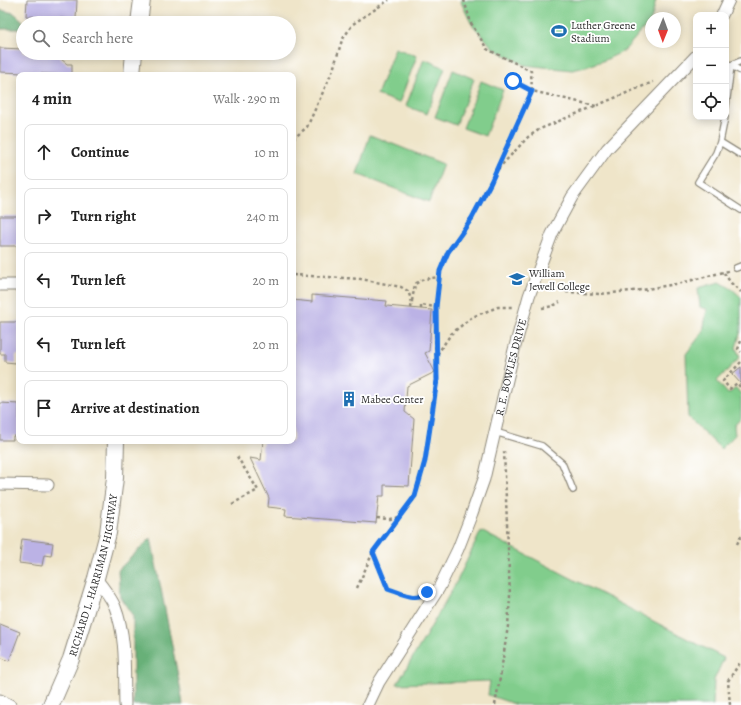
<!DOCTYPE html>
<meta charset="utf-8">
<style>
body{margin:0;font-family:Alegreya,serif;background:#f2f2f2;color:#222}
.controls{position:absolute;right:12px;top:12px;display:grid;overflow:hidden;border-radius:8px;box-shadow:0 2px 10px #0003}
.controls button{width:36px;height:36px;display:grid;place-items:center;padding:0;border:0;border-bottom:1px solid #e0e0e0;background:#fff;color:#222;font:20px sans-serif}
.compass{position:absolute;left:645px;top:12px;width:36px;height:36px;border-radius:50%;background:#fff;box-shadow:0 2px 10px #0003;rotate:181deg}
.stop{position:absolute;width:12px;height:12px;margin:-9px;border:3px solid #1a73e8;border-radius:50%;background:#fff}
.stop.end{background:#1a73e8;border-color:#fff;box-shadow:0 1px 4px #0008}
.list{margin:0;padding:0;list-style:none}
h2{display:flex;justify-content:space-between;align-items:center;height:52px;margin:0;padding:0 16px;font-size:17px}
h2 small{font-size:13px;font-weight:400;color:#767676}
.list li{display:grid;grid-template-columns:26px 1fr auto;gap:12px;align-items:center;box-sizing:border-box;height:56px;margin:0 8px 8px;padding:0 8px;border:1px solid #e0e0e0;border-radius:8px}
.list b{display:block;font-size:15px;white-space:nowrap}
.list em{font-size:13px;font-style:normal;color:#767676}
.icon{flex:none;width:22px;height:22px;fill:none;stroke:currentColor;stroke-width:2;stroke-linecap:round;stroke-linejoin:round}
.map{position:relative;flex:none;width:741px;height:705px;overflow:hidden}
.search{position:absolute;background:#fff;box-shadow:0 2px 10px #0003;left:16px;top:16px;width:280px;height:44px;display:flex;align-items:center;gap:10px;box-sizing:border-box;padding:0 14px;border-radius:22px;color:#767676;font-size:15px}
.panel{position:absolute;background:#fff;box-shadow:0 2px 10px #0003;left:16px;top:72px;width:280px;height:372px;border-radius:8px}
.map>svg:first-child{display:block}
</style>
<div class="map">
<svg width="741" height="705" viewBox="0 0 741 705">
<rect width="100%" height="100%" fill="#fff"/>
<filter id="ink" filterUnits="userSpaceOnUse"><feTurbulence type="fractalNoise" baseFrequency=".025" numOctaves="2"/><feDisplacementMap in="SourceGraphic" scale="8" xChannelSelector="R" yChannelSelector="G"/><feConvolveMatrix kernelMatrix="1 2 1 2 8 2 1 2 1" color-interpolation-filters="sRGB"/></filter>
<filter id="wash" filterUnits="userSpaceOnUse"><feTurbulence type="fractalNoise" baseFrequency=".012" numOctaves="4" result="noise"/><feDisplacementMap in="SourceGraphic" scale="16" xChannelSelector="R" yChannelSelector="G"/><feGaussianBlur stdDeviation="0.9" result="paint"/><feColorMatrix in="noise" values="0 0 0 0 0 0 0 0 0 0 0 0 0 0 0 0 0 1.4 0 .05"/><feComposite in="paint" operator="in"/></filter>
<g filter="url(#wash)">
<rect width="100%" height="100%" fill="#efe5c9"/>
<path fill="#81cd8c" stroke="#567c5c" d="M 460,0 L 656,0 L 651,20 L 624,51 L 605,60 L 586,67 L 572,70 L 524,65 L 493,48 L 471,23 Z
M 395,48 L 417,56 L 399,103 L 377,95 Z
M 424,59 L 445,68 L 427,114 L 406,106 Z
M 453,70 L 474,79 L 456,125 L 435,117 Z
M 481,81 L 503,90 L 485,136 L 463,128 Z
M 370,135 L 443,164 L 429,202 L 357,174 Z
M 720,282 L 732,289 L 741,297 L 741,330 L 736,348 L 740,357 L 717,381 L 728,394 L 736,388 L 741,394 L 741,418 L 734,426 L 735,435 L 721,449 L 688,417 L 686,354 L 703,332 L 707,309 L 700,307 L 698,288 Z
M 481,531 L 724,658 L 714,680 L 713,705 L 517,705 L 488,695 L 490,681 L 397,684 L 428,632 L 457,581 Z"/>
<path fill="#68b078" stroke="#4a6e52" d="M 0,10 L 14,13 L 23,21 L 22,29 L 0,29 Z
M 151,538 L 181,691 L 183,705 L 133,705 L 133,616 L 120,597 L 118,570 Z"/>
<g id="blocks">
<path fill="#bbb2e5" d="M 27,0 L 77,0 L 76,19 L 26,16 Z
M 0,48 L 23,49 L 23,53 L 54,53 L 67,64 L 72,64 L 72,75 L 0,72 Z
M 0,216 L 19,216 L 19,246 L 0,246 Z
M 312,295 L 387,301 L 386,306 L 432,310 L 429,351 L 425,353 L 435,372 L 407,386 L 405,412 L 414,419 L 409,486 L 384,485 L 384,496 L 379,496 L 376,523 L 285,516 L 286,509 L 268,507 L 269,498 L 250,458 L 261,460 L 263,441 L 293,441 L 293,300 L 312,302 Z
M 0,322 L 19,322 L 19,355 L 16,355 L 16,363 L 5,362 L 5,354 L 0,354 Z
M 741,367 L 741,384 L 732,374 Z
M 0,403 L 19,404 L 19,436 L 13,436 L 13,440 L 0,440 Z
M 22,539 L 53,543 L 51,556 L 44,555 L 42,566 L 19,563 Z
M 0,624 L 20,632 L 9,661 L 0,657 Z"/>
</g>
</g>
<g filter="url(#ink)">
<use href="#blocks" fill-opacity="0" stroke="#8d887a" stroke-width="1"/>
<g fill="none" stroke-linecap="round" stroke-linejoin="round">
<defs>
<path id="service" d="M 726,63 L 741,71
M 731,65 L 741,61
M 726,106 L 731,65
M 725,117 L 720,142 L 716,153 L 698,182 L 741,210
M 720,142 L 741,155
M 736,268 L 741,266
M 495,432 L 542,446 L 562,463 L 573,490"/>
<g id="minor">
<path d="M 722,15 L 729,0"/>
<path d="M 0,285 L 19,285"/>
<path d="M 0,484 L 48,485"/>
<path d="M 96,578 C 102,587 111,597 115,607 C 127,638 124,672 125,705"/>
<path d="M 0,700 L 10,705"/>
<path id="s1" d="M 368,705 L 379,682 L 439,588 L 458,549 L 472,513 L 484,479 L 514,350 L 529,296 L 552,234 L 572,197 L 607,149 L 696,56"/>
</g>
<g id="secondary">
<path d="M 139,23 L 142,0"/>
<path d="M 132,75 L 134,53"/>
<path id="s2" d="M 51,705 L 71,659 L 96,578 L 108,533 L 115,478 L 116,441"/>
</g>
</defs>
<use href="#service" stroke="#8d887a" stroke-width="8"/>
<use href="#minor" stroke="#8d887a" stroke-width="13"/>
<use href="#secondary" stroke="#8d887a" stroke-width="18"/>
<path stroke="#8d887a" stroke-width="2.5" stroke-dasharray="3 3" stroke-linecap="butt" d="M 464,0 L 471,23 L 487,49 L 531,71 L 532,91 L 491,182 L 472,218 L 448,252 L 440,271 L 436,307 L 436,356 L 451,334 L 472,317 L 498,307 L 514,307
M 513,81 L 532,91 L 596,106
M 293,139 L 307,127 L 333,70 L 342,40 L 353,24 L 389,0
M 498,169 L 528,137 L 540,129 L 653,82
M 724,273 L 731,283 L 741,292
M 293,275 L 361,279 L 401,287 L 408,291 L 412,302 L 411,308
M 566,292 L 600,294 L 642,290 L 681,283 L 728,271
M 412,301 L 415,284 L 424,279 L 439,277
M 542,308 L 553,306 L 560,302
M 421,309 L 421,305 L 436,307
M 741,341 L 738,349 L 741,352
M 741,362 L 723,381 L 730,389 L 737,383 L 741,388
M 232,504 L 258,490 L 236,455
M 377,518 L 390,519 L 399,517 L 415,497 L 425,461 L 437,380 L 436,356
M 737,544 L 741,536
M 373,553 L 388,589 L 414,597 L 418,597
M 357,588 L 373,552 L 399,518
M 495,705 L 500,678 L 508,626 L 510,597 L 504,450
M 730,705 L 728,681 L 741,661"/>
<use href="#service" stroke="#fff" stroke-width="5.5"/>
<use href="#minor" stroke="#fff" stroke-width="11"/>
<use href="#secondary" stroke="#fff" stroke-width="16"/>
</g>
</g>
<g fill="none" stroke-linecap="round" stroke-linejoin="round" filter="url(#ink)">
<path stroke="#1a73e8" stroke-width="5" d="M 427,592 C 415,602 402,593 388,589 L 373,552 L 415,496 L 425,461 L 437,380 L 436,307 L 440,271 L 448,252 L 472,218 L 491,182 L 532,91 L 513,81"/>
</g>
<defs>
<symbol id="stadium-bare" viewBox="-9 -9 18 18"><path d="M0-5a6.5 5 0 1 0 0 10a6.5 5 0 1 0 0-10ZM-3.5-1.8h7v3.6h-7Z" fill="#1f6fb2" stroke="#fff" stroke-width="2.5" paint-order="stroke"/></symbol>
<symbol id="university-bare" viewBox="-9 -9 18 18"><path d="M0-5L7-2L0 1L-7-2ZM-4 1L0 2.5L4 1V4Q0 6-4 4Z" fill="#1f6fb2" stroke="#fff" stroke-width="2.5" paint-order="stroke"/></symbol>
<symbol id="building-bare" viewBox="-9 -9 18 18"><path d="M-4-6H4V6H1V3H-1V6H-4ZM-2.5-4.3h1.7v1.8h-1.7ZM.8-4.3h1.7v1.8H.8ZM-2.5-1h1.7V.8h-1.7ZM.8-1h1.7V.8H.8Z" fill="#1f6fb2" stroke="#fff" stroke-width="2.5" paint-order="stroke"/></symbol>
</defs>
<g fill-rule="evenodd">
<use href="#stadium-bare" x="548" y="20" width="22" height="22"/>
<use href="#university-bare" x="506" y="268" width="22" height="22"/>
<use href="#building-bare" x="338" y="388" width="22" height="22"/>
</g>
<g text-anchor="middle" stroke-width="3.5" stroke-linejoin="round" paint-order="stroke">
<g font-size="11" fill="#2b2b2b" stroke="#fff" text-anchor="start">
<text x="571" y="29">Luther Greene<tspan x="571" dy="13">Stadium</tspan></text>
<text x="529" y="277">William<tspan x="529" dy="13">Jewell College</tspan></text>
<text x="361" y="403">Mabee Center</text>
</g>
<g font-size="11" fill="#2b2b2b" stroke="#fff">
<text dy="4" stroke="none"><textPath href="#s1" startOffset="370">R. E. BOWLES DRIVE</textPath></text>
<text dy="4" stroke="none"><textPath href="#s2" startOffset="137">RICHARD L. HARRIMAN HIGHWAY</textPath></text>
</g>
</g>
</svg>
<div class="controls">
<button>+</button>
<button>−</button>
<button><svg class="icon" aria-label="locate" viewBox="0 0 24 24"><circle cx="12" cy="12" r="6"/><path d="M12 2v4M12 18v4M2 12h4M18 12h4"/></svg></button>
</div>
<svg class="compass" viewBox="-18 -18 36 36"><path d="M0-13l5 13h-10z" fill="#e53935"/><path d="M0 13l5-13h-10z" fill="#767676"/></svg>
<div class="stop" style="left:513px;top:81px"></div>
<div class="stop end" style="left:427px;top:592px"></div>
<div class="search"><svg class="icon" aria-label="search" viewBox="0 0 24 24"><circle cx="10" cy="10" r="6"/><path d="M15 15l6 6"/></svg>Search here</div>
<section class="panel">
<h2>4 min<small>Walk · 290 m</small></h2>
<ul class="list">
<li><svg class="icon" aria-label="ahead" viewBox="0 0 24 24"><path d="M12 20V5M6 11l6-6 6 6"/></svg><div><b>Continue</b></div><em>10 m</em></li>
<li><svg class="icon" aria-label="right" viewBox="0 0 24 24"><path d="M7 20v-9h11M14 6l5 5-5 5"/></svg><div><b>Turn right</b></div><em>240 m</em></li>
<li><svg class="icon" aria-label="left" viewBox="0 0 24 24"><path d="M17 20v-9H6M10 6l-5 5 5 5"/></svg><div><b>Turn left</b></div><em>20 m</em></li>
<li><svg class="icon" aria-label="left" viewBox="0 0 24 24"><path d="M17 20v-9H6M10 6l-5 5 5 5"/></svg><div><b>Turn left</b></div><em>20 m</em></li>
<li><svg class="icon" aria-label="arrive" viewBox="0 0 24 24"><path d="M6 21V4h12l-3 4 3 4H6"/></svg><div><b>Arrive at destination</b></div></li>
</ul>
</section>
</div>
